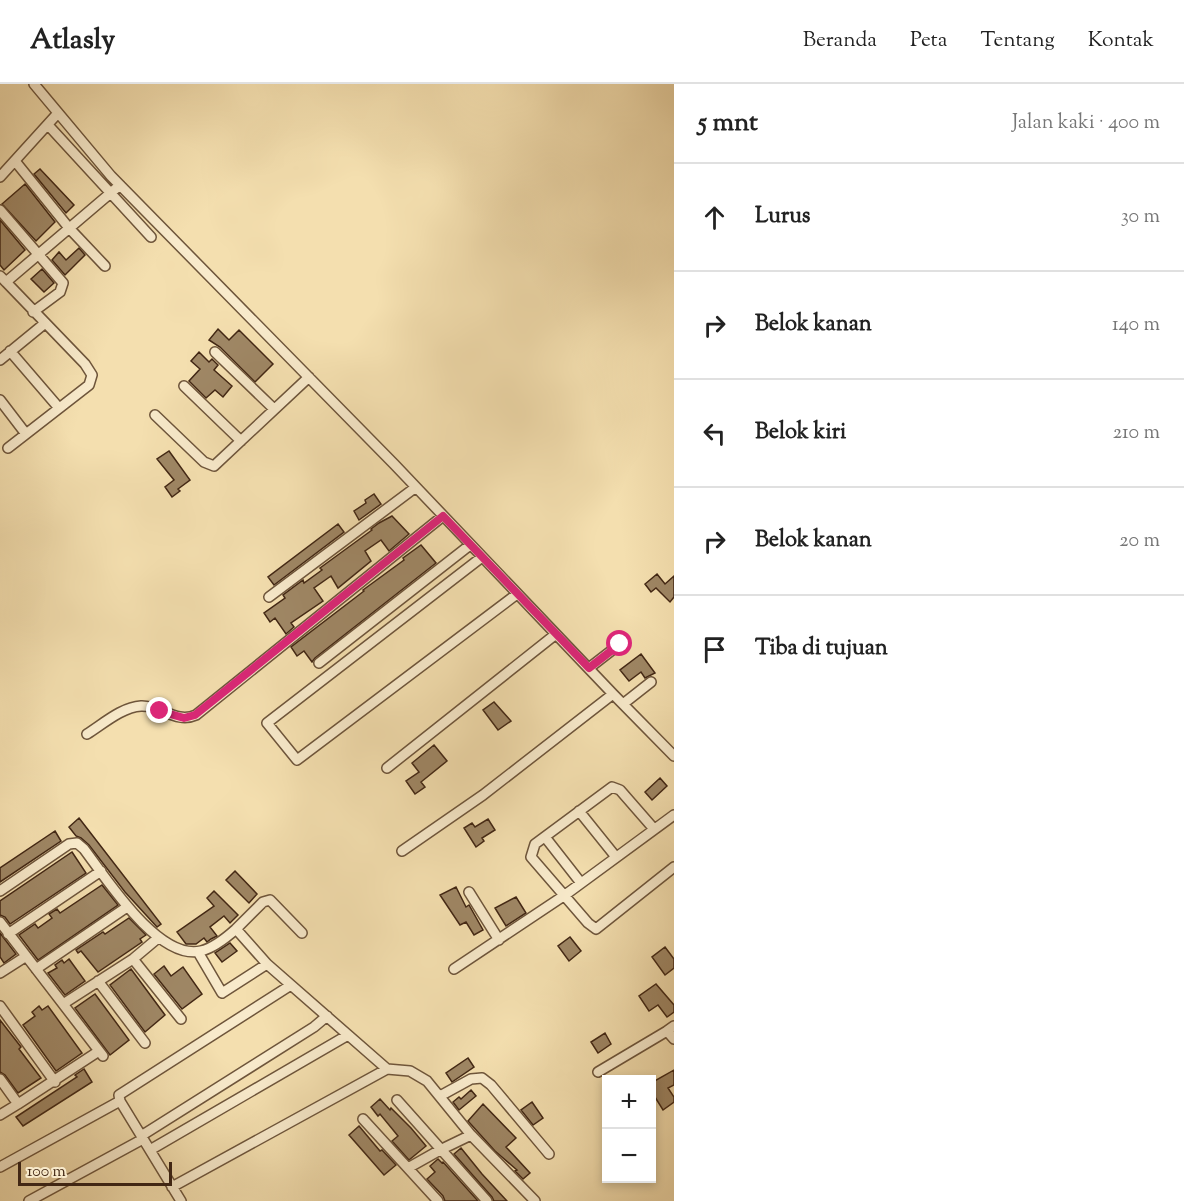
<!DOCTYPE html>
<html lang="id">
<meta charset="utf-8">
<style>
body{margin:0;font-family:"Sorts Mill Goudy",serif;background:#f2f2f2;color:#222}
.controls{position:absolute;right:18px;bottom:18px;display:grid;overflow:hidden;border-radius:0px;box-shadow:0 3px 9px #0003}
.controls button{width:54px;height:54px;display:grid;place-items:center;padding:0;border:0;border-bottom:2px solid #e0e0e0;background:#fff;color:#222;font:30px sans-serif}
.scale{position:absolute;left:18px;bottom:15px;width:154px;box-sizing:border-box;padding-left:6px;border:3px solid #422714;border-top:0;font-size:16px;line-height:21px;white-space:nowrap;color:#422714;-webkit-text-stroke:4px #f8eacb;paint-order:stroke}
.stop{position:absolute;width:18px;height:18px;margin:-14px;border:4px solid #db2777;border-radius:50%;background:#fff}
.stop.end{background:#db2777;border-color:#fff;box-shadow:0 2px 6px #0008}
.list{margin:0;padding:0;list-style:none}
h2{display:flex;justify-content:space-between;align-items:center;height:78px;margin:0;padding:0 24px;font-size:26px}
h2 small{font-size:20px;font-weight:400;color:#767676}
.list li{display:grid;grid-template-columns:39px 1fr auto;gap:18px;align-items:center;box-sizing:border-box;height:108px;padding:0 24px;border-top:2px solid #e0e0e0}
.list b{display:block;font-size:22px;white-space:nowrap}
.list em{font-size:20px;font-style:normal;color:#767676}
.icon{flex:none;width:33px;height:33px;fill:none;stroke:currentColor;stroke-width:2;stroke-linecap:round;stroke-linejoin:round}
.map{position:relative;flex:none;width:674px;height:1117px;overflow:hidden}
header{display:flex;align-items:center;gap:36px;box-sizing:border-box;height:84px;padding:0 30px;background:#fff;border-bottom:2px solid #e0e0e0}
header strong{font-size:28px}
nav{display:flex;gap:33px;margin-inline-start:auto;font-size:21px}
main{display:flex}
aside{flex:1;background:#fff}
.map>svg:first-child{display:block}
</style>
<header>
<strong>Atlasly</strong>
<nav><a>Beranda</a><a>Peta</a><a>Tentang</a><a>Kontak</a></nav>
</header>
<main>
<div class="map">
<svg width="674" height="1117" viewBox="0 0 674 1117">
<rect width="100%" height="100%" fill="#f4dfaf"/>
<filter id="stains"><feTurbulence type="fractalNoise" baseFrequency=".00333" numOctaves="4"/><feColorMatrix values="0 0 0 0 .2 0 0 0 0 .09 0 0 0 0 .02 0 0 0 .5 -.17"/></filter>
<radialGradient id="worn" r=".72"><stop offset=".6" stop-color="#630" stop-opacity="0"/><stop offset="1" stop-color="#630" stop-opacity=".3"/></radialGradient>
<path fill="#9f8765" stroke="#422714" stroke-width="1.5" d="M 40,85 L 74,121 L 66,129 L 34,90 Z
M 25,100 L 55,138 L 36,157 L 2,120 Z
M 0,136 L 25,166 L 4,186 L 0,181 Z
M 79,164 L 85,171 L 65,191 L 52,176 L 59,168 L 66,176 Z
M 42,185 L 54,199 L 44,208 L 31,195 Z
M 218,245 L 229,256 L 239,246 L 273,280 L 255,298 L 220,263 L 209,256 Z
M 199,268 L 209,278 L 212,275 L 218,281 L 214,286 L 232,302 L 223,313 L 215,306 L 206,314 L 189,297 L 200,285 L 191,277 Z
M 169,367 L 190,396 L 178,405 L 180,407 L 172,413 L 165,403 L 174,396 L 157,375 Z
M 374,410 L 381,420 L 359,436 L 354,427 L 366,419 L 365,416 Z
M 392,432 L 409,450 L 389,467 L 381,456 L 365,467 L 371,477 L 338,504 L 331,492 L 314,504 L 323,517 L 291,539 L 294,543 L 286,550 L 275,534 L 270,538 L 264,529 L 285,514 L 283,511 L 303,496 L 304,499 L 322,486 L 320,484 L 372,446 L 371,445 L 379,439 Z
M 338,440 L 344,448 L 274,501 L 268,493 Z
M 421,461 L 436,479 L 315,574 L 312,578 L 304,567 L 297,572 L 291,563 L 364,507 L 363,506 L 404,476 L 403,474 Z
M 657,490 L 665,500 L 674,492 L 674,513 L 670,518 L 656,504 L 651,508 L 645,500 Z
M 641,570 L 655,589 L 645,594 L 641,588 L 629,597 L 620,586 Z
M 494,618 L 511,637 L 498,646 L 483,626 Z
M 434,661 L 447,677 L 421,698 L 425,703 L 415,710 L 406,697 L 419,688 L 412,679 Z
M 660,694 L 667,702 L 652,716 L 645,708 Z
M 79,734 L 161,840 L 157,843 L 125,808 L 89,761 L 81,754 L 76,752 L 69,743 Z
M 488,735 L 495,746 L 482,754 L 484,757 L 476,763 L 464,744 L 472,739 L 475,743 Z
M 55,747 L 61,757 L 0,798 L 0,784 Z
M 72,768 L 86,789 L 10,840 L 5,833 L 0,831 L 0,817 Z
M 235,787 L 257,810 L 249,819 L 226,796 Z
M 102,801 L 118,821 L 38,876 L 19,851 L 35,840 L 38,844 L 52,834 L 49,830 L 57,825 L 60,829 Z
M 456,803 L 466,823 L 469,821 L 483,846 L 474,851 L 466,838 L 460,841 L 440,811 Z
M 214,807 L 238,831 L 230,839 L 224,832 L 210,843 L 217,852 L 211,855 L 207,858 L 204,854 L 196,860 L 186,860 L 177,848 L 214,822 L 207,814 Z
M 516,813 L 526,829 L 506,842 L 495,824 Z
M 129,834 L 146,851 L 140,855 L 142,858 L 98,888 L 81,867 L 78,869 L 76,866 L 103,848 L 105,850 Z
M 0,849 L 16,870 L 4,879 L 0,873 Z
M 570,853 L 581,867 L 569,877 L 558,862 Z
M 230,859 L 237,867 L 222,878 L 215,869 Z
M 665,863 L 674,875 L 674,884 L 665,891 L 652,873 Z
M 69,875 L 85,897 L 65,911 L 48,889 L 57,884 L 55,881 L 62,876 L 64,879 Z
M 164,882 L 171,892 L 183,883 L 202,910 L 182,925 L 154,890 Z
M 131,885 L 165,931 L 145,948 L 110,901 Z
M 656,900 L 674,921 L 674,928 L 667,933 L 658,921 L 649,927 L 639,912 Z
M 95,910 L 129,956 L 110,971 L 75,924 Z
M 39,922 L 42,926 L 48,922 L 82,969 L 56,987 L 23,941 L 35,932 L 32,928 Z
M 0,936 L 21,963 L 19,965 L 41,994 L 18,1009 L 5,991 L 0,988 Z
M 605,949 L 611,960 L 598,969 L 591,958 Z
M 468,974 L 474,983 L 452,998 L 446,989 Z
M 84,985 L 92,998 L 23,1042 L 16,1033 L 77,993 L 75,991 Z
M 674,986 L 674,1001 L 668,1004 L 674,1013 L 674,1018 L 663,1026 L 655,1013 L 651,1015 L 651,999 Z
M 471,1006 L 476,1012 L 459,1026 L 453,1018 L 459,1013 L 461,1015 Z
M 380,1015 L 390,1026 L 391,1024 L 411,1044 L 426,1062 L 409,1076 L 392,1057 L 398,1052 L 380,1030 L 378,1032 L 371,1023 Z
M 532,1018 L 543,1034 L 533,1041 L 521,1026 Z
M 483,1020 L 516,1054 L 506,1063 L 530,1089 L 523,1095 L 515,1087 L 517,1086 L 495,1067 L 468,1037 Z
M 359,1042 L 380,1067 L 382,1066 L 396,1081 L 384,1091 L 349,1051 Z
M 461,1064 L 482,1090 L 507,1117 L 494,1117 L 492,1113 L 454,1070 Z
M 438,1075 L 442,1079 L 443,1078 L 478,1117 L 445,1117 L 443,1112 L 427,1095 L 435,1088 L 430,1082 Z"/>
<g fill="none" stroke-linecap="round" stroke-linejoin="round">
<defs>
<path id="minor" d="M 34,0 L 111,92 L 394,380 L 613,610 L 674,672
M 48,41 L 151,153
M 15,77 L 69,144 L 105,182
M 0,93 L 58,29
M 0,126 L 63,199 L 60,208 L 33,228
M 0,192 L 6,198 L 120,101
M 6,198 L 85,280 L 92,291 L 89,301 L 8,364
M 10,267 L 59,324
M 215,268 L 274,325
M 0,276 L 44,240
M 184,302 L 241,357
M 0,316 L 26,350
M 155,331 L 204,378 L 214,382 L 309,293
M 482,473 L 267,639 L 297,676 L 517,510
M 269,513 L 416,403
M 319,579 L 470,461
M 589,584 L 620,560
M 623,620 L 651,598
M 87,650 C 103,640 122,623 141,622 C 161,621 176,640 196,631 L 443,432
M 387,684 L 556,550
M 579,727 L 616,773
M 654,745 L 620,706 L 612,703 L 535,760 L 531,773 L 588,839 L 596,845 L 674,783
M 545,753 L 581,799
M 402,767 L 483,711 L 613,610
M 0,807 L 69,760 L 77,759 L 84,765 C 106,794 158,877 201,867 C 213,864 226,854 236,845 L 267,880 L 387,985 L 410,987 L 427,997 L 471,1051 L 535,1117
M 469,808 L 499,856
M 0,838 L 103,972
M 236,845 L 263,818 L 270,816 L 302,849
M 8,850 L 101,787
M 198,868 L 222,909 L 267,880
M 133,875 L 181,935
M 36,885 L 127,823
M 454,885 L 565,811 L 674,731
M 0,889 L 25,873
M 98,897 L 145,959
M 63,920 L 133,875 L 158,854
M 0,922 L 55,998
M 674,942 L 667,947 L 674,955
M 598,988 L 667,947
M 0,995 L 18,1020 L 99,967
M 440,1012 L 471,995 L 482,994 L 491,1001 L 549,1070
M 397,1016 L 487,1117
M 0,1031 L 18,1020
M 363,1035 L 438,1117
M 141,1052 L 314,943 L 327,932
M 150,1066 L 348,951
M 0,1083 L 120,1017
M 408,1084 L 440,1066 L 471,1051
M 172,1103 L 387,985
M 29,1117 L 143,1055
M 181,1117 L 120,1017 L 119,1011 L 291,901"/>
</defs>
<use href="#minor" stroke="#6e553b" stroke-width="12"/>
<use href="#minor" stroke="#f8eacb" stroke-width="9"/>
</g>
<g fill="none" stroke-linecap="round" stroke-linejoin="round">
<path stroke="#db2777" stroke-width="8" d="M 160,627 L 184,634 L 195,631 L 443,432 L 589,584 L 620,560"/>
</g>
<rect width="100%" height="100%" filter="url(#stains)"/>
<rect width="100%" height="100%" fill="url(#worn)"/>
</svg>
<div class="controls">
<button>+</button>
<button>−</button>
</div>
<div class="scale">100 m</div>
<div class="stop" style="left:620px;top:560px"></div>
<div class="stop end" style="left:160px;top:627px"></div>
</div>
<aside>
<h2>5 mnt<small>Jalan kaki · 400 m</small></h2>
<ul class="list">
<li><svg class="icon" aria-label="ahead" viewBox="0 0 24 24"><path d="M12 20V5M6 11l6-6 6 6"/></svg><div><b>Lurus</b></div><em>30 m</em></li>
<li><svg class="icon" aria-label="right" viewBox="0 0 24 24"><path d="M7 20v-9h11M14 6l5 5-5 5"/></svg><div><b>Belok kanan</b></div><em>140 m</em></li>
<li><svg class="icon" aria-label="left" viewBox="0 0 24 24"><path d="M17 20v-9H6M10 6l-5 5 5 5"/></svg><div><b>Belok kiri</b></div><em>210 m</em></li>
<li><svg class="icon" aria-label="right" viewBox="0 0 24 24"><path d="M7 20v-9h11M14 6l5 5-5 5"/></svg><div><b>Belok kanan</b></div><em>20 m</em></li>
<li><svg class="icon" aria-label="arrive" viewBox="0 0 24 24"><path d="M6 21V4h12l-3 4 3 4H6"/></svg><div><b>Tiba di tujuan</b></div></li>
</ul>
</aside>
</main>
